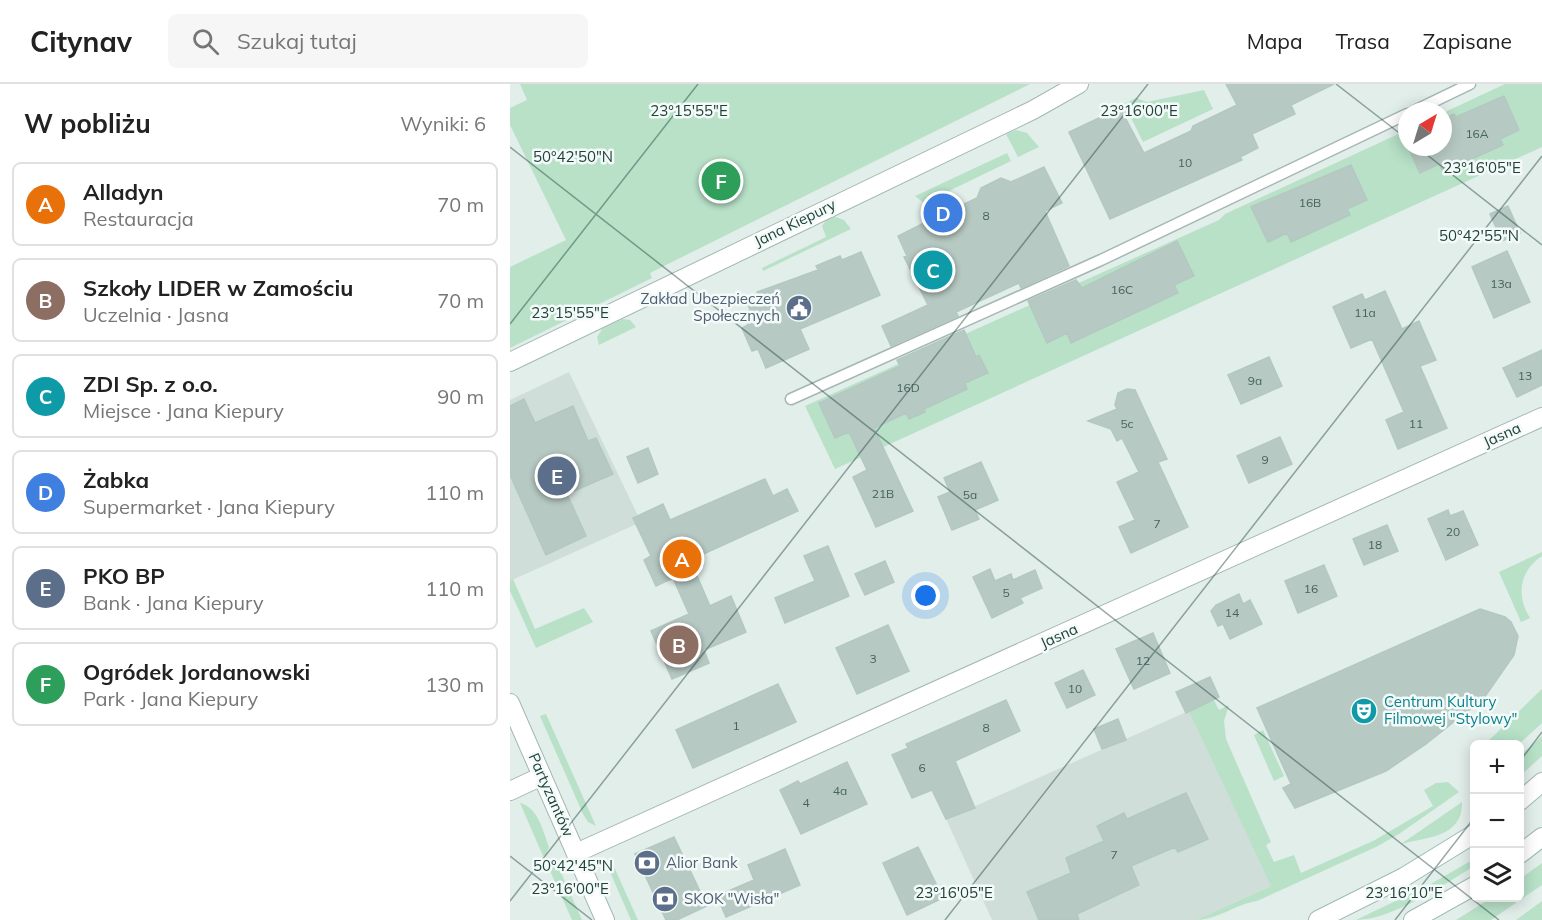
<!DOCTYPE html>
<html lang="pl">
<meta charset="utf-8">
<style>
body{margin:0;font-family:Mulish,sans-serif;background:#f6f6f6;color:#222}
.controls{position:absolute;right:18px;bottom:18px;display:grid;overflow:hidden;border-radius:9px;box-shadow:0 3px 15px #0003}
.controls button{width:54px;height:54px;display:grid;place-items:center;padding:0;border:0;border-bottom:2px solid #e0e0e0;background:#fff;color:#222;font:30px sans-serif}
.compass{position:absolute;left:888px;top:18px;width:54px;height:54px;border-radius:50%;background:#fff;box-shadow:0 3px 15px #0003;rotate:38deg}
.you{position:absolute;left:416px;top:512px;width:21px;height:21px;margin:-15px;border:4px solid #fff;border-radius:50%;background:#1a73e8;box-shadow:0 0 0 9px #1a73e833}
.badge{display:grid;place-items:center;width:39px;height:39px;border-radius:50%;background:#7c3aed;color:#fff;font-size:20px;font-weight:700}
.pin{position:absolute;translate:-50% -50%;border:3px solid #fff;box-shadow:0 2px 6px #0006}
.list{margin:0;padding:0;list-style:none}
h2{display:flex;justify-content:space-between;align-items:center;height:78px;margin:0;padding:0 24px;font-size:26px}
h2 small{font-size:20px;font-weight:400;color:#767676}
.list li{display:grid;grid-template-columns:39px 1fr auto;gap:18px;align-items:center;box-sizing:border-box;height:84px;margin:0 12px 12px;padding:0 12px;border:2px solid #e0e0e0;border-radius:9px}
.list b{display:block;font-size:22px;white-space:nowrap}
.list p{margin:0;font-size:20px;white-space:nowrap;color:#767676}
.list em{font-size:20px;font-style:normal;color:#767676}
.icon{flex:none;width:33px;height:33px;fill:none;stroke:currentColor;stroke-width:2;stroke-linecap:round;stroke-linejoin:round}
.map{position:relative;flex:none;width:1032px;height:836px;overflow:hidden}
header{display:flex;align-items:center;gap:36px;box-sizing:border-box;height:84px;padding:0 30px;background:#fff;border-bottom:2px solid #e0e0e0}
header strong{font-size:28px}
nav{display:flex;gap:33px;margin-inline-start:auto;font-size:21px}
.search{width:420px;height:54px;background:#f6f6f6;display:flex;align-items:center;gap:15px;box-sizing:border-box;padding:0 21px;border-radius:9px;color:#767676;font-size:22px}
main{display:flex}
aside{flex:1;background:#fff}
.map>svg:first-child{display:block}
</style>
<header>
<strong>Citynav</strong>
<div class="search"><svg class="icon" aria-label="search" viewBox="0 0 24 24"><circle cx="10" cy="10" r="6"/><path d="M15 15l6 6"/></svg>Szukaj tutaj</div>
<nav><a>Mapa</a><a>Trasa</a><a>Zapisane</a></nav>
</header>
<main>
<aside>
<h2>W pobliżu<small>Wyniki: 6</small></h2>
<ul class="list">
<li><span class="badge" style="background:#e8710a">A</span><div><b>Alladyn</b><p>Restauracja</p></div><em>70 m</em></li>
<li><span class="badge" style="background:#8d6e63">B</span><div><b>Szkoły LIDER w Zamościu</b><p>Uczelnia · Jasna</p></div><em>70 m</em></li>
<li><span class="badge" style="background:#0f9aa8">C</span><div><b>ZDI Sp. z o.o.</b><p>Miejsce · Jana Kiepury</p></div><em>90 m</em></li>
<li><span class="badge" style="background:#3f7fe0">D</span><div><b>Żabka</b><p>Supermarket · Jana Kiepury</p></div><em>110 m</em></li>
<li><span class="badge" style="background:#5c6f8a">E</span><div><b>PKO BP</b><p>Bank · Jana Kiepury</p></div><em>110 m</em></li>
<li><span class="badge" style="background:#2e9e5b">F</span><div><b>Ogródek Jordanowski</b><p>Park · Jana Kiepury</p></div><em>130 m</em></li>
</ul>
</aside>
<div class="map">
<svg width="1032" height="836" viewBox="0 0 1032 836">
<rect width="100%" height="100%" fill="#e2eeea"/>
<path fill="#d0ded9" d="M 59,288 L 131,438 L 0,497 L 0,316 Z
M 692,621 L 770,798 L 686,836 L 482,836 L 436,735 Z"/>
<path fill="#b8e1c8" d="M 10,0 L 520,0 L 140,189 L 142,194 L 0,264 L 0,183 L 56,156 L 0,41 L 0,24 L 17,16 Z
M 995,0 L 1032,0 L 1032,63 L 325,385 L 295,322 L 709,136 L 715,130 L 897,46 L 897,63 L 933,63 L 933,29 Z
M 694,6 L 703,25 L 633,58 L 614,20 L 626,14 L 637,18 Z
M 506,46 L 517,49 L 529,63 L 508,73 L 496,50 Z
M 497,69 L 501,77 L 414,119 L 405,112 Z
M 323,132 L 334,136 L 341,145 L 253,187 L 252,184 L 316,153 L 312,142 L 317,135 Z
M 113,235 L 120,236 L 126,243 L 89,261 L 87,253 L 93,244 Z
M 1032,468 L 1032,472 C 1009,487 1006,512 1020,534 L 1011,538 L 989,488 Z
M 3,495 L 25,545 L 74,524 L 83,538 L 26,564 L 0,507 L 0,497 Z
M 1032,605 L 1032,639 L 1009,660 L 975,660 Z
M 704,616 L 709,626 L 719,621 L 714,637 L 716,655 L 761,758 L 756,761 L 764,778 L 784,771 L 791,789 L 863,757 L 923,722 L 914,706 L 926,699 L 938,698 L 949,708 L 889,750 L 866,763 L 747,817 C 726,820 707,836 686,836 L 761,802 L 679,627 Z
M 36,630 L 86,742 L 78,738 L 73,730 L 30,632 Z
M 753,646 L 774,692 L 764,697 L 744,651 Z
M 1032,652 L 1032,672 L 1010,692 L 1010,672 Z
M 952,718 C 953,754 915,753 891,760 Z
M 10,719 C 28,723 33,747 39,763 L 36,771 L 33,772 Z
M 100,774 L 128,836 L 121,836 L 100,788 Z
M 964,775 L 964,782 C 934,801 881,836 846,836 L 919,801 Z
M 1032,779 L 1032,801 L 981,836 L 946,836 L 981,814 L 1010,814 L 1010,795 Z
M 41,781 L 49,784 L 72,836 L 62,836 L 38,782 Z
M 1032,817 L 1032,836 L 1006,836 Z"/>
<path fill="#b7c9c3" stroke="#b3c8c2" stroke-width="1.5" d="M 716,0 L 824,0 L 781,21 L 785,30 L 742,50 L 748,64 L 730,73 L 732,76 L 600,135 L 559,48 L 610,24 L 634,69 L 681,47 L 683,42 L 727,21 Z
M 994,12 L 1009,46 L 990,55 L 993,61 L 933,88 L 929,80 L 910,89 L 898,63 L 933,63 L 933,35 L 944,30 L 946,33 Z
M 841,81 L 857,116 L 837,125 L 840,131 L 781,158 L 777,149 L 758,158 L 741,123 Z
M 534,83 L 552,119 L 535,127 L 559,182 L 511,204 L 509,199 L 446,228 L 448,232 L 381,262 L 372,242 L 418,221 L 394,173 L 397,172 L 388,152 L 418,137 L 422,127 L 442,117 L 452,121 L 467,114 L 471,104 L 491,94 L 501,98 Z
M 998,122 L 1010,149 L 992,157 L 980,130 Z
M 667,157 L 684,192 L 664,201 L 668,209 L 561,259 L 557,249 L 537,259 L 518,217 L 566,196 L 572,204 Z
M 997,167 L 1020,218 L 984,234 L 962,183 Z
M 351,168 L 370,211 L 290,245 L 299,265 L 256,284 L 248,265 L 242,267 L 232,244 L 238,241 L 233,230 L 240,226 L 237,217 L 249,212 L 247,208 L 308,186 L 306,182 L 330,172 L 332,176 Z
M 875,207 L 892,245 L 909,237 L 915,251 L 926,276 L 910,282 L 937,344 L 888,365 L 876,336 L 894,328 L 862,255 L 841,264 L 823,223 L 852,210 L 855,216 Z
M 454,246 L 466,273 L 469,271 L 478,289 L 455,299 L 457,305 L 414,325 L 415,328 L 399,335 L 396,329 L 364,344 L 403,427 L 366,443 L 343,393 L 357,386 L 339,348 L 325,354 L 309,319 L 390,282 L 387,276 Z
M 1032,266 L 1032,301 L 1007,313 L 993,284 Z
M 759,273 L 772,302 L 731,320 L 718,291 Z
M 617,305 L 625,306 L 657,375 L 648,378 L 678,443 L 621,469 L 609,443 L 625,436 L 607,398 L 629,388 L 612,354 L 607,357 L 601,345 L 578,337 L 607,325 L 605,321 L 608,309 Z
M 14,315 L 25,339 L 63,322 L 78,357 L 86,354 L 103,390 L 57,410 L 76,452 L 36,471 L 0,391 L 0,322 Z
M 770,353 L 782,380 L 739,399 L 727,372 Z
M 138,364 L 148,390 L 128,399 L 117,373 Z
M 471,378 L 488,416 L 465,426 L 469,435 L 442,446 L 428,413 L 440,408 L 434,394 Z
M 255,395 L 263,412 L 277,405 L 288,427 L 189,472 L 193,481 L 184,485 L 200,522 L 221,512 L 236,548 L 194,566 L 199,579 L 162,595 L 141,547 L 179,530 L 163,494 L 146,502 L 134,476 L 141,472 L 123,434 L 153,420 L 160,436 Z
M 938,426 L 940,432 L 953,427 L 968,461 L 936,476 L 918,435 Z
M 877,441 L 888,467 L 854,481 L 843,455 Z
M 318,462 L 339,512 L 275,539 L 265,514 L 305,497 L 294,472 Z
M 375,477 L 384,498 L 355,511 L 345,490 Z
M 814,481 L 827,512 L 788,529 L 775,497 Z
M 480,485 L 485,497 L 501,490 L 503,496 L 525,486 L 532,504 L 510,514 L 513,519 L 482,534 L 463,493 Z
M 729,510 L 733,520 L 740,516 L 752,540 L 720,555 L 713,540 L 708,542 L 701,527 L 706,521 Z
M 970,525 L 995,533 L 1001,538 L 1008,552 L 1004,571 L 974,614 L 916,660 L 876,687 L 785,724 L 773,704 L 781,700 L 747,624 Z
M 378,541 L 399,587 L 347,610 L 326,564 Z
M 643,549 L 660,589 L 624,605 L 606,565 Z
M 573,586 L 585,611 L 557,624 L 545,599 Z
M 700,593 L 709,613 L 676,629 L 666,608 Z
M 268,600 L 286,638 L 183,684 L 166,646 Z
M 496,616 L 510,647 L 445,677 L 465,724 L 436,735 L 422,706 L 402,714 L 382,671 L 398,664 L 396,660 Z
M 608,635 L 616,656 L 592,665 L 584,645 Z
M 337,678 L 357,720 L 291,750 L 270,706 L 288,697 L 290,700 Z
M 676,709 L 698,755 L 668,768 L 665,763 L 621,782 L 629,801 L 567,830 L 569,836 L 529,836 L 517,808 L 561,789 L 556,774 L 594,757 L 587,742 L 614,729 L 617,735 Z
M 164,753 L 197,822 L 167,836 L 156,836 L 125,770 Z
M 408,763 L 433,814 L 397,831 L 373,779 Z
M 275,765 L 290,801 L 216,833 L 207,812 L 244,796 L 238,781 Z"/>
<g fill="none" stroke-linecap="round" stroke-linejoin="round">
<defs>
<path id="service" d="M 904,27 L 960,0
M 281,315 L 591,176 L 897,30"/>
<path id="minor" d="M 0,278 L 523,26 L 569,0
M 0,707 L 32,692
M 66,769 L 1032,333"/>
<path id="tertiary" d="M 0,619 L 95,836"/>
<path id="secondary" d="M 1010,717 L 1032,698
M 1010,770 L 1032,753
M 808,836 L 894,793 L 964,750
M 903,836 L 964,802"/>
</defs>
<use href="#service" stroke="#a4b7b2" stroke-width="13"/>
<use href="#minor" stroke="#a4b7b2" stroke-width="20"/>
<use href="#tertiary" stroke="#a4b7b2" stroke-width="20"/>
<use href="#secondary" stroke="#9fbbb4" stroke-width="20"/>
<use href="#service" stroke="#fff" stroke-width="10"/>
<use href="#minor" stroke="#fff" stroke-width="18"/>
<use href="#tertiary" stroke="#fff" stroke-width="18"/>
<use href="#secondary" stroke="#fff" stroke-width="18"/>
</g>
<path fill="none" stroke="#20413c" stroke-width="1.5" stroke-opacity="0.45" d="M 826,0 L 897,55M 0,63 L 989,836M 907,63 L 1032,161M 0,240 L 188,0M 1010,677 L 1032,648M 0,772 L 82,836M 0,817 L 638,0M 435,836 L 1032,72M 885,836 L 964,734"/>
<defs>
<symbol id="civic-disc" viewBox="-11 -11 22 22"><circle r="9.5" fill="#5c6f8a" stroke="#f3faf7"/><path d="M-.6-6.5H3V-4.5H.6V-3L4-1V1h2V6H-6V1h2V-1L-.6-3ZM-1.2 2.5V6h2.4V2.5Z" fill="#fff"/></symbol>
<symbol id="theatre-disc" viewBox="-11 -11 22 22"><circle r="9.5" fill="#0f9aa8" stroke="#f3faf7"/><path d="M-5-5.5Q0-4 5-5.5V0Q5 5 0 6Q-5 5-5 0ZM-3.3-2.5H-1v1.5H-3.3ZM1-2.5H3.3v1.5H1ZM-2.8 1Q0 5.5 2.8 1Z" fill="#fff"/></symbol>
<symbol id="bank-disc" viewBox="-11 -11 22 22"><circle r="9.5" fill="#5c6f8a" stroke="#f3faf7"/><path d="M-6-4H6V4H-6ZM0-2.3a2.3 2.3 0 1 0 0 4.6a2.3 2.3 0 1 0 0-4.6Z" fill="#fff"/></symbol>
</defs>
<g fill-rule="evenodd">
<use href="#civic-disc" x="274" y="209" width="30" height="30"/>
<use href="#theatre-disc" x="839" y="612" width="30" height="30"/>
<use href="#bank-disc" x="122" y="764" width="30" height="30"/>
<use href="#bank-disc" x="140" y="800" width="30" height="30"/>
</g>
<g text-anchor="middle" stroke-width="5" stroke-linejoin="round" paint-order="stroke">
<g font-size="12" fill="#46635e">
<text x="967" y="54">16A</text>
<text x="675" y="83">10</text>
<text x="800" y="123">16B</text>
<text x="476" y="136">8</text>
<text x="991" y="204">13a</text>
<text x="612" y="210">16C</text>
<text x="855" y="233">11a</text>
<text x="1015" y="296">13</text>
<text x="745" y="301">9a</text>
<text x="398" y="308">16D</text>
<text x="617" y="344">5c</text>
<text x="906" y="344">11</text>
<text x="755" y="380">9</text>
<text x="373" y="414">21B</text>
<text x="460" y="415">5a</text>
<text x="647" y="444">7</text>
<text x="943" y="452">20</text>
<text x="865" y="465">18</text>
<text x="801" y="509">16</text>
<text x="496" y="513">5</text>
<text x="722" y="533">14</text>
<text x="363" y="579">3</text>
<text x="633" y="581">12</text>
<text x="565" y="609">10</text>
<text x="226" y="646">1</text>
<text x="476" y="648">8</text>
<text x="412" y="688">6</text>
<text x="330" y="711">4a</text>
<text x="296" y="723">4</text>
<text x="604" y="775">7</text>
</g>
<g font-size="15" fill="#20413c" stroke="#f3faf7">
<text transform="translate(285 139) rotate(-26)" y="5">Jana Kiepury</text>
<text transform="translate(992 351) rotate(-24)" y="5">Jasna</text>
<text transform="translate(549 552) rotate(-24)" y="5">Jasna</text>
<text transform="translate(41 711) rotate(66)" y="5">Partyzantów</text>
</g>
<g font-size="15" fill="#4e5e75" stroke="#f3faf7" text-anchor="start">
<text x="270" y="220" text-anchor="end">Zakład Ubezpieczeń<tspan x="270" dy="17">Społecznych</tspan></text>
<text x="156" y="784">Alior Bank</text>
<text x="174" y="820">SKOK "Wisła"</text>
</g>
<g font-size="15" fill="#0d838f" stroke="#f3faf7" text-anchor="start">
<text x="874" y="623">Centrum Kultury<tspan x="874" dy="17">Filmowej "Stylowy"</tspan></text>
</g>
</g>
<g font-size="15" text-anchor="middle" fill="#20413c" stroke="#f3faf7" stroke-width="5" stroke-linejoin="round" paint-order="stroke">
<text x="179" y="32">23°15'55"E</text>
<text x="629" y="32">23°16'00"E</text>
<text x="63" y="78">50°42'50"N</text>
<text x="972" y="89">23°16'05"E</text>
<text x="969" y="157">50°42'55"N</text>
<text x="60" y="234">23°15'55"E</text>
<text x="63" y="787">50°42'45"N</text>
<text x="60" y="810">23°16'00"E</text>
<text x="444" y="814">23°16'05"E</text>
<text x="894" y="814">23°16'10"E</text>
</g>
</svg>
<div class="controls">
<button>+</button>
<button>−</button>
<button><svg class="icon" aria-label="layers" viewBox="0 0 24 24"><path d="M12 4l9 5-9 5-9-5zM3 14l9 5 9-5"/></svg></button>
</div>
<svg class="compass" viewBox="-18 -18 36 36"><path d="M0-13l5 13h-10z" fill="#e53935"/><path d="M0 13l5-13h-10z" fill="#767676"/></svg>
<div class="you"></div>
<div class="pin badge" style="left:172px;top:475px;background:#e8710a">A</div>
<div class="pin badge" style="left:169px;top:561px;background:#8d6e63">B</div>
<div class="pin badge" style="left:423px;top:186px;background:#0f9aa8">C</div>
<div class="pin badge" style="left:433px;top:129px;background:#3f7fe0">D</div>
<div class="pin badge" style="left:47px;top:392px;background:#5c6f8a">E</div>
<div class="pin badge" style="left:211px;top:97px;background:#2e9e5b">F</div>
</div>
</main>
